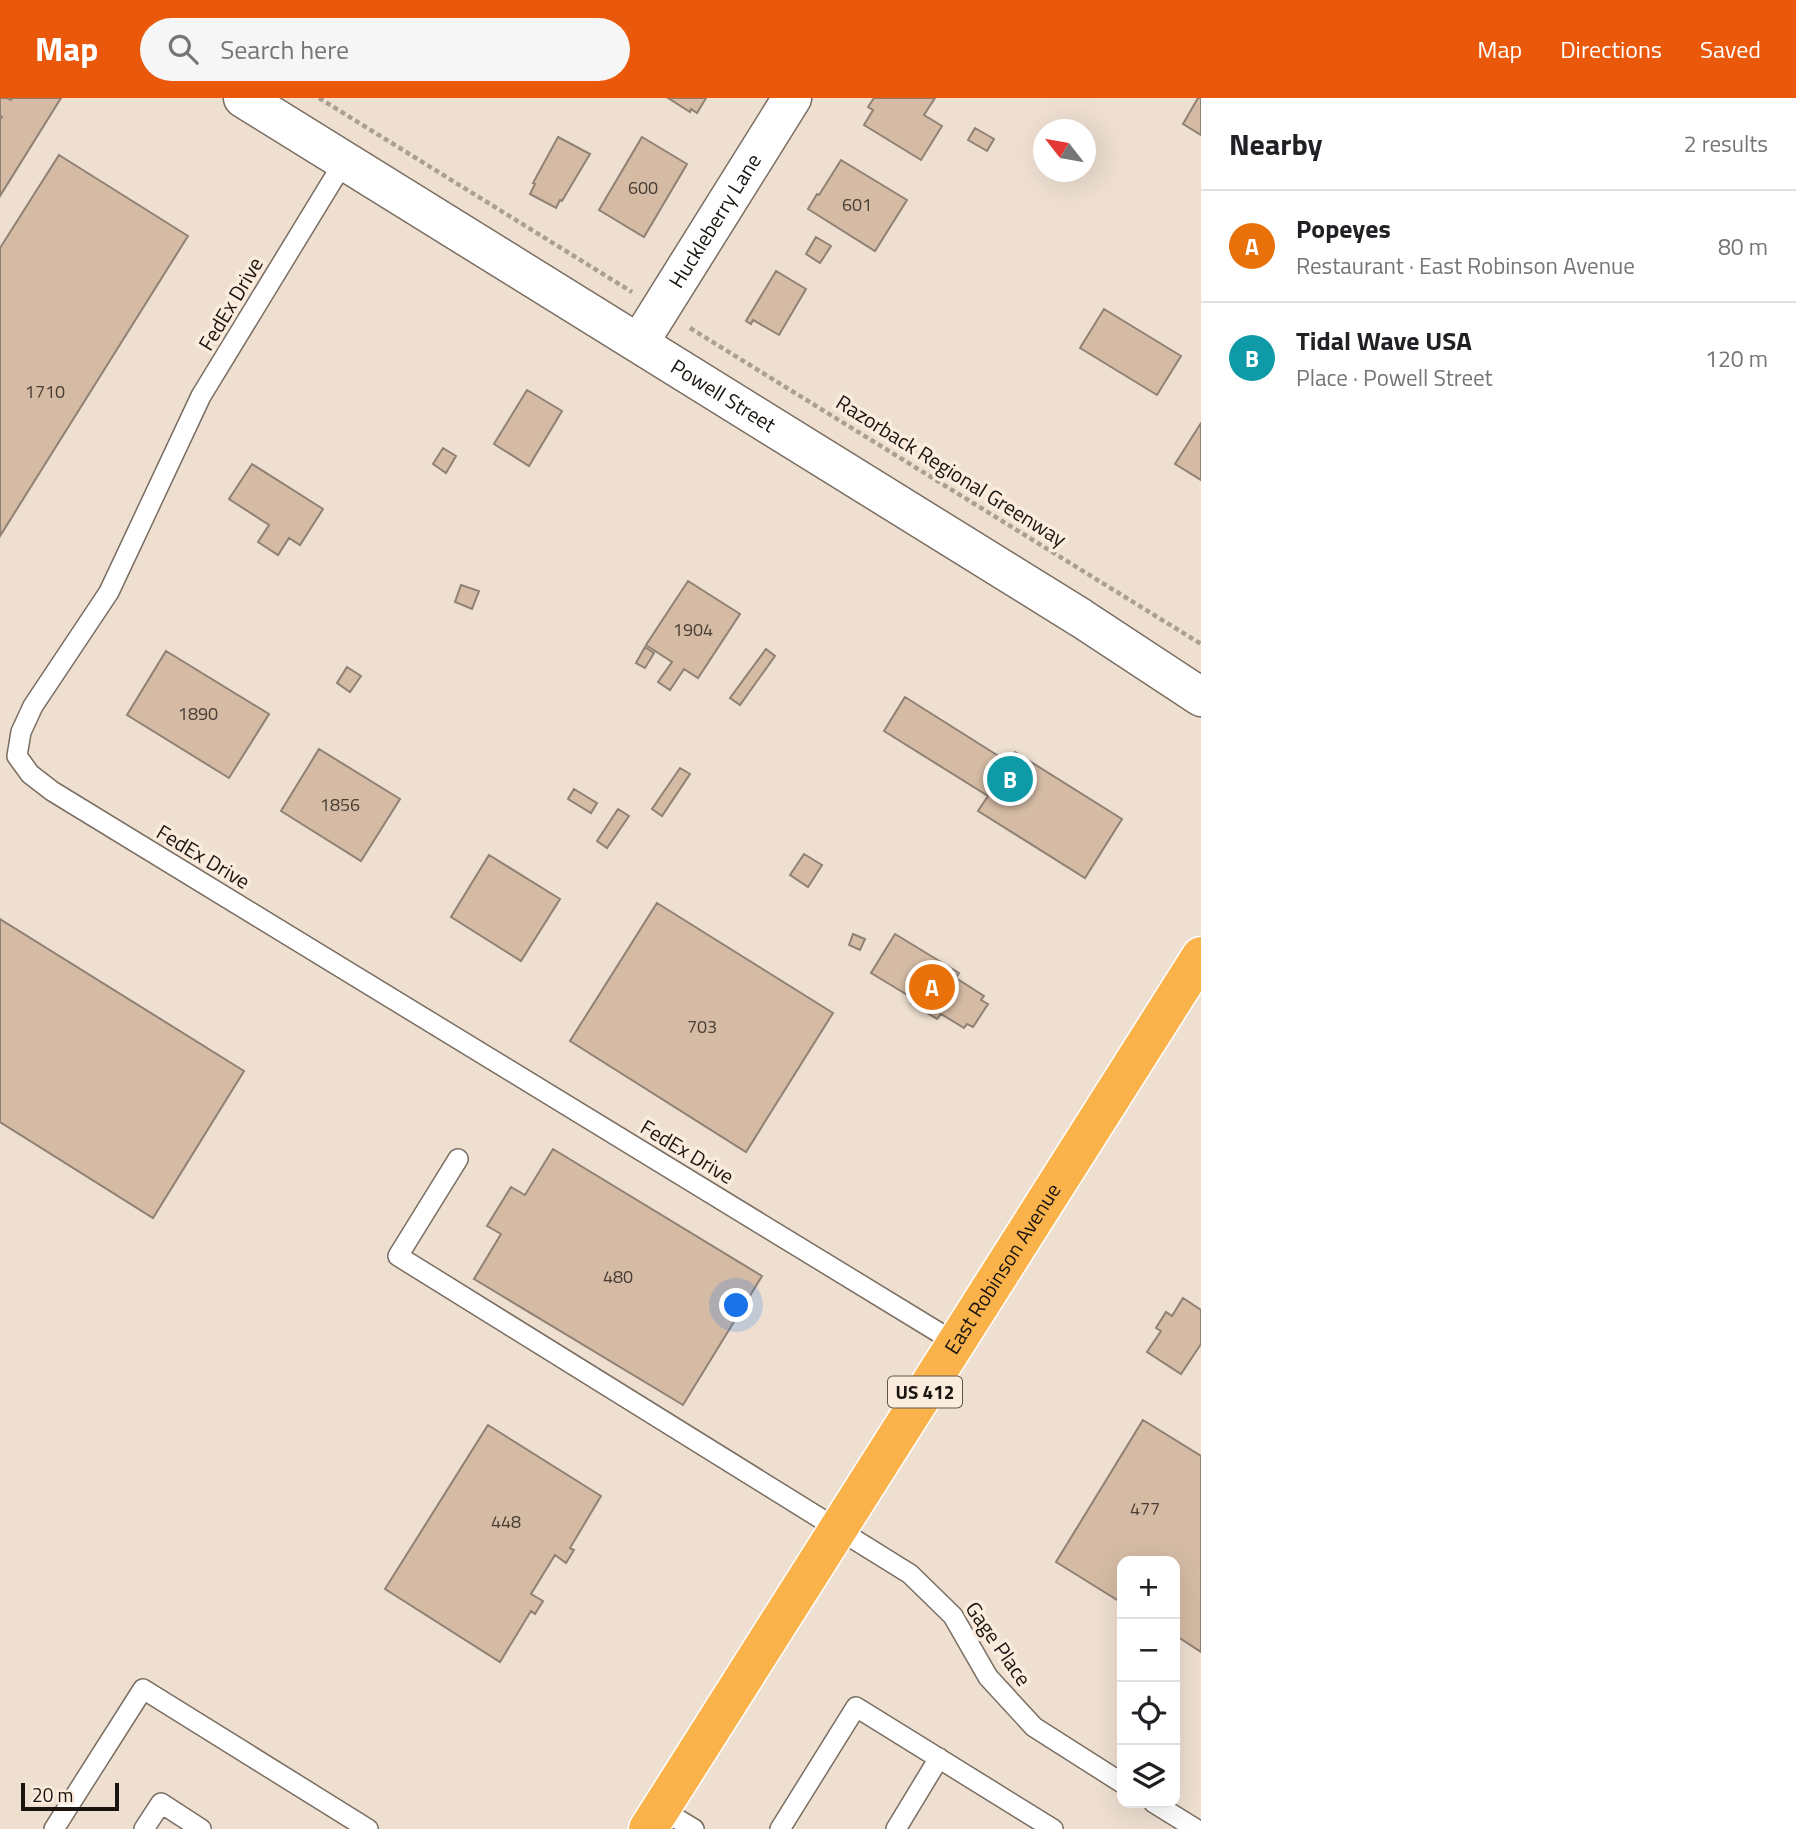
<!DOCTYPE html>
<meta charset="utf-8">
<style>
body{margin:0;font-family:"Titillium Web",sans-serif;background:#f6f6f6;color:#202124}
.controls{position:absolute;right:21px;bottom:21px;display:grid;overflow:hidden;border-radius:14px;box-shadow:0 7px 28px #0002}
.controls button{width:63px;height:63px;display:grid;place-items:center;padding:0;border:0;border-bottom:2px solid #e0e0e0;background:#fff;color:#202124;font:35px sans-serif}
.compass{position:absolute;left:1033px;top:21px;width:63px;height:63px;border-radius:50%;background:#fff;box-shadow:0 7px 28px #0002;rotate:301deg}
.scale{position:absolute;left:21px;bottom:18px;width:98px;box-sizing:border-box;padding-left:7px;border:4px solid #1a1510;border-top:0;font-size:19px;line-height:24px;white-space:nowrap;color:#1a1510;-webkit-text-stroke:5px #fbecde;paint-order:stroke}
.you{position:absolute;left:737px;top:1208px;width:24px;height:24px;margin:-18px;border:5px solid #fff;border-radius:50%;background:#1a73e8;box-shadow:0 0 0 10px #1a73e833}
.badge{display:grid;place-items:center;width:46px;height:46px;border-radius:50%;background:#ea580c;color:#fff;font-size:23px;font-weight:700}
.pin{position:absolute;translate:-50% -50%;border:4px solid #fff;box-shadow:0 2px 7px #0006}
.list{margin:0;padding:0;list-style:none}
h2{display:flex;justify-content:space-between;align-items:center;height:91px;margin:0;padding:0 28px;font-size:30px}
h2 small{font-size:23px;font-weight:400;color:#757577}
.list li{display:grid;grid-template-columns:46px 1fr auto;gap:21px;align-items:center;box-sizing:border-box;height:112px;padding:0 28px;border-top:2px solid #e0e0e0}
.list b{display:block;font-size:26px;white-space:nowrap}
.list p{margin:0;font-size:23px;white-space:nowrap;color:#757577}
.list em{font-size:23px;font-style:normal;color:#757577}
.icon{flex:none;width:38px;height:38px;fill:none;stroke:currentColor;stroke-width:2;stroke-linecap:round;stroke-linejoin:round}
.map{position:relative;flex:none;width:1201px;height:1731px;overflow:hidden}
header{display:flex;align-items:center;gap:42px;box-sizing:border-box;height:98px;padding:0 35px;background:#ea580c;color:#fff}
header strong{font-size:33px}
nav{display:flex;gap:38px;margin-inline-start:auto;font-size:24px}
.search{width:490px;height:63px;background:#f6f6f6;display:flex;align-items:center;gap:18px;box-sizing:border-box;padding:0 24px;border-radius:38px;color:#757577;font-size:26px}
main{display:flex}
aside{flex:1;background:#fff}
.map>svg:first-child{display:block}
</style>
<header>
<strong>Map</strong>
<div class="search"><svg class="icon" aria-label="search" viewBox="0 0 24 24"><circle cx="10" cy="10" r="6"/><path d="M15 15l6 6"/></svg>Search here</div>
<nav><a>Map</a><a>Directions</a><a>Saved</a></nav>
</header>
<main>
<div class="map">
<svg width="1201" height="1731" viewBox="0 0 1201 1731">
<rect width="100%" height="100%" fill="#eedfd1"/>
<path fill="#d5bba4" stroke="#8f8174" stroke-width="2" d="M 0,0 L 7,0 L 11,2 L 12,0 L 61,0 L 0,98 L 0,21 L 2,19 L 0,17 Z
M 668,0 L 706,0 L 697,15 L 691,11 L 690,14 Z
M 874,0 L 935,0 L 924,17 L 942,28 L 921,62 L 864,27 L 873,12 L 868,9 Z
M 1198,0 L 1201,0 L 1201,37 L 1183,26 Z
M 975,30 L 994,41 L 987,53 L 968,42 Z
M 558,39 L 590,56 L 562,103 L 560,102 L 556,110 L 530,96 L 535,86 L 533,85 Z
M 642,39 L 687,66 L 644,139 L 599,112 Z
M 59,57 L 188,138 L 0,438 L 0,150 Z
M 841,62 L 907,102 L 875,153 L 808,111 L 817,96 L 819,97 Z
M 816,139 L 831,148 L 820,165 L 806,156 Z
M 776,173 L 806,191 L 779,237 L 753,222 L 751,226 L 746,223 Z
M 1104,211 L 1181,258 L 1157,297 L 1080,250 Z
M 527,292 L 562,313 L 529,368 L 494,346 Z
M 1201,325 L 1201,382 L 1175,366 Z
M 443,350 L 456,358 L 446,375 L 433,366 Z
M 252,366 L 323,411 L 300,447 L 289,440 L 278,457 L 258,444 L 269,427 L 229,401 Z
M 688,483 L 740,516 L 698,580 L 684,571 L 670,592 L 658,584 L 672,564 L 646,547 Z
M 461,487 L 479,493 L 472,511 L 455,504 Z
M 645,549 L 654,555 L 645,570 L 636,565 Z
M 766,551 L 775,558 L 740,607 L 730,600 Z
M 166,553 L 269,616 L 229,680 L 127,617 Z
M 347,569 L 361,578 L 350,594 L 337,585 Z
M 905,599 L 1008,664 L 1015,654 L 1122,721 L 1085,780 L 978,713 L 988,698 L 884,633 Z
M 319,651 L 400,701 L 361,763 L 281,713 Z
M 680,670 L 690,676 L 662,718 L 652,711 Z
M 574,691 L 597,705 L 591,715 L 568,701 Z
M 618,711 L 629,718 L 607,750 L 597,743 Z
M 804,756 L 822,767 L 808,789 L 790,777 Z
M 489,757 L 560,801 L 521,863 L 451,819 Z
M 657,805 L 833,915 L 746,1054 L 570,943 Z
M 0,821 L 244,973 L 153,1120 L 0,1024 Z
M 853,836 L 865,841 L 860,852 L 849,847 Z
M 895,836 L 959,875 L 956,880 L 984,898 L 981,902 L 988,906 L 973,929 L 967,926 L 964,930 L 941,916 L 937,921 L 911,905 L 914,901 L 871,875 Z
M 553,1051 L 762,1178 L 683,1307 L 474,1181 L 501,1136 L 487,1128 L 511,1089 L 525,1097 Z
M 1183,1200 L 1201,1212 L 1201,1246 L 1181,1276 L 1147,1254 L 1161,1233 L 1156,1230 L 1166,1214 L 1172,1218 Z
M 1143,1322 L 1201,1358 L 1201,1554 L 1175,1537 L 1175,1463 L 1122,1463 L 1122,1505 L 1056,1464 Z
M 488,1327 L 601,1398 L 570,1450 L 574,1452 L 566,1465 L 555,1457 L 531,1496 L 543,1503 L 535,1516 L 531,1513 L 500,1564 L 385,1491 Z"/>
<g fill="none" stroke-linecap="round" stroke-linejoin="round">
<defs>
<path id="lane" d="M 345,62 L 201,298 L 109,494 L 33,608 L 21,634 L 17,658 L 30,676 L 52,693 L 956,1245
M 458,1061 L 398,1158 L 910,1476 L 953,1518 L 988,1579 L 1034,1629 L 1122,1685
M 1154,1705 L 1196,1731
M 661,1711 L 694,1731
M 54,1731 L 143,1591 L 368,1731
M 144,1731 L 161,1705 L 201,1731
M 780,1731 L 856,1609 L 1053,1731
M 896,1731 L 939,1660"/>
<g id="street">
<path id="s1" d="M 639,245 L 792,0"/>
</g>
<g id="secondary">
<path id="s2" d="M 243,0 L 1081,520 L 1201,599"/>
</g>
<g id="highway">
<path id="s3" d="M 648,1731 L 1201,858"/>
</g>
</defs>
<use href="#lane" stroke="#7a6d61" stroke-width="22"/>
<use href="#street" stroke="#7a6d61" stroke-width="41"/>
<use href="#secondary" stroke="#7a6d61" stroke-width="41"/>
<use href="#highway" stroke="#fff" stroke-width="41"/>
<path stroke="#ab9f94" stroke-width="4.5" stroke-dasharray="5 3.5" stroke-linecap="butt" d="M 319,0 L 632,194
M 690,230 L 1201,546"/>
<use href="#lane" stroke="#fff" stroke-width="19"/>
<use href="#street" stroke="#fff" stroke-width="38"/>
<use href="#secondary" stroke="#fff" stroke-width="38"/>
<use href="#highway" stroke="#fab24a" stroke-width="38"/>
</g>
<g text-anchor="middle" stroke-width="7" stroke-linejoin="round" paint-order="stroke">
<g font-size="18" fill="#493e35">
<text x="643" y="96">600</text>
<text x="857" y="113">601</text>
<text x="45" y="300">1710</text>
<text x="693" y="538">1904</text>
<text x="198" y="622">1890</text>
<text x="340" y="713">1856</text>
<text x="702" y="935">703</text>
<text x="618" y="1185">480</text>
<text x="1145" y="1417">477</text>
<text x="506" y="1430">448</text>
</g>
<rect fill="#fbecde" stroke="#5e564e" stroke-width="2" x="888" y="1278.5" width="74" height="31" rx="5"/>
<g font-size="19" font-weight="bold" fill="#1a1510">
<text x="925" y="1301">US 412</text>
</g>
<g font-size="21" fill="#1a1510" stroke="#fbecde">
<text dy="7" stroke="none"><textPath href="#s1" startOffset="144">Huckleberry Lane</textPath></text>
<text transform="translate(231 206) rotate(-59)" y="7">FedEx Drive</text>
<text dy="7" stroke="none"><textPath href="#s2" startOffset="565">Powell Street</textPath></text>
<text transform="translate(951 373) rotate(32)" y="7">Razorback Regional Greenway</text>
<text transform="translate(203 759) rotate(31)" y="7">FedEx Drive</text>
<text transform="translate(687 1054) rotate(31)" y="7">FedEx Drive</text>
<text dy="7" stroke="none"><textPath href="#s3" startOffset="663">East Robinson Avenue</textPath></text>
<text transform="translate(998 1546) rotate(55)" y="7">Gage Place</text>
</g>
</g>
</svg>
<div class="controls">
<button>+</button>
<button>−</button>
<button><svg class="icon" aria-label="locate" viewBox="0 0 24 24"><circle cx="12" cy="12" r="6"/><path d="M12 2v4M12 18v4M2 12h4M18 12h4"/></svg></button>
<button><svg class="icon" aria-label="layers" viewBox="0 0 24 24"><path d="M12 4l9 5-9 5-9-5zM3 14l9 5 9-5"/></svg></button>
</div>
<svg class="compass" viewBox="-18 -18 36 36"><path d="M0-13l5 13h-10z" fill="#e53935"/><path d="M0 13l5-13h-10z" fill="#757577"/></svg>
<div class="scale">20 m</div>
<div class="you"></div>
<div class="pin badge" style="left:932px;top:889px;background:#e8710a">A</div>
<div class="pin badge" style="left:1010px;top:681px;background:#0f9aa8">B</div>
</div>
<aside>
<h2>Nearby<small>2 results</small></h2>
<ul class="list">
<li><span class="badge" style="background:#e8710a">A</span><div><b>Popeyes</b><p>Restaurant · East Robinson Avenue</p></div><em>80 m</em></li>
<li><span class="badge" style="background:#0f9aa8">B</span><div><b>Tidal Wave USA</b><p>Place · Powell Street</p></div><em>120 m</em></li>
</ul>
</aside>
</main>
